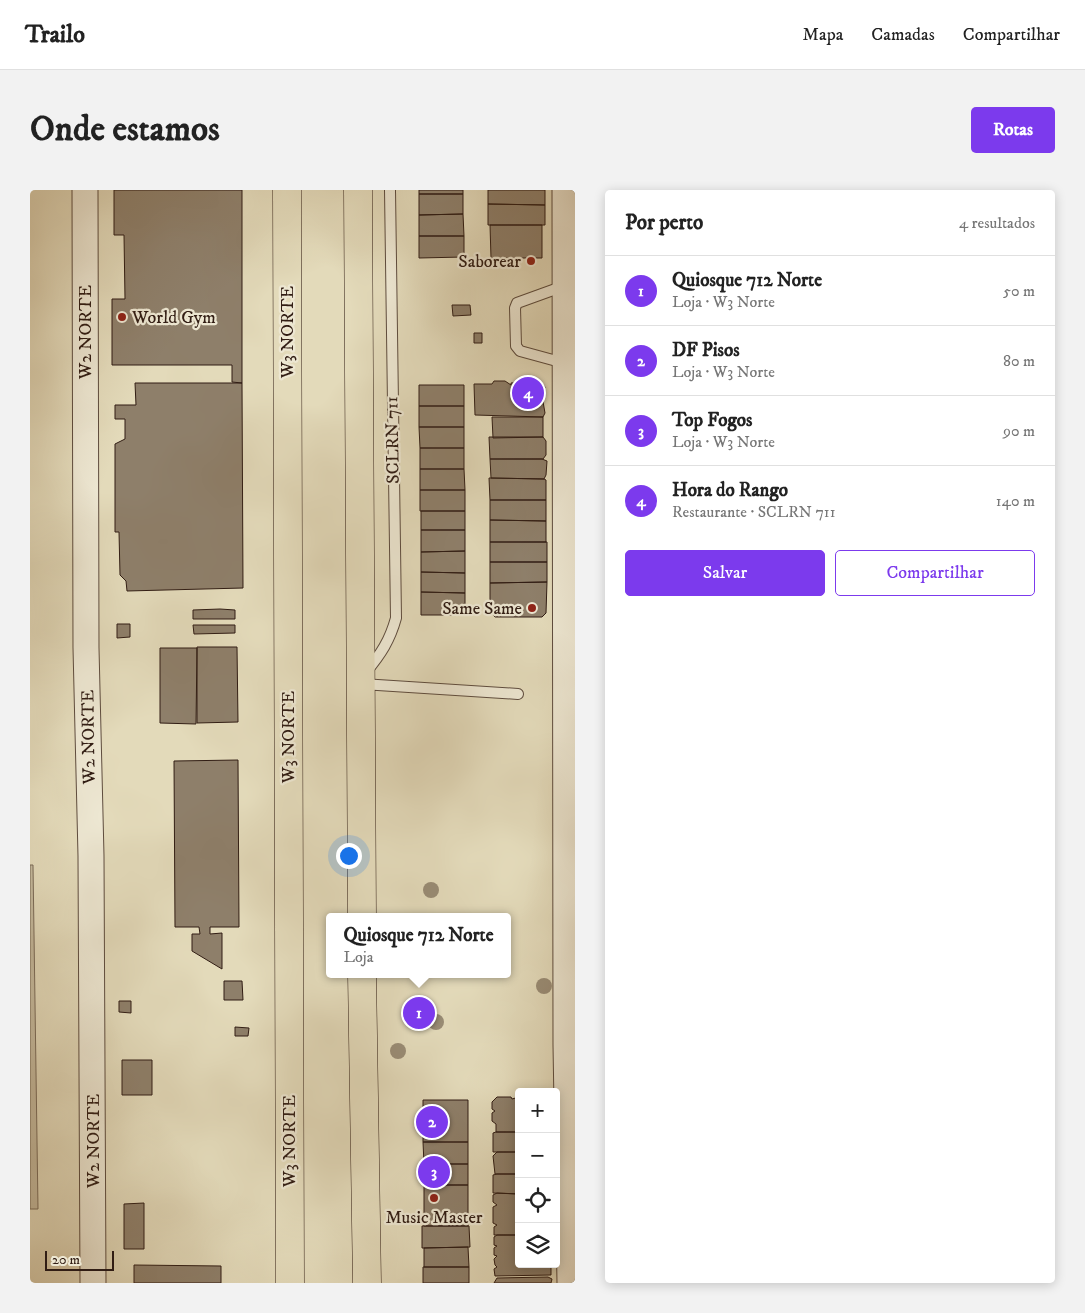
<!DOCTYPE html>
<html lang="pt">
<meta charset="utf-8">
<style>
body{margin:0;font-family:"IM FELL DW Pica",serif;background:#f2f2f2;color:#222}
.controls{position:absolute;right:15px;bottom:15px;display:grid;overflow:hidden;border-radius:5px;box-shadow:0 2px 12px #0003}
.controls button{width:45px;height:45px;display:grid;place-items:center;padding:0;border:0;border-bottom:1px solid #e0e0e0;background:#fff;color:#222;font:25px sans-serif}
.scale{position:absolute;left:15px;bottom:12px;width:69px;box-sizing:border-box;padding-left:5px;border:2px solid #311d14;border-top:0;font-size:14px;line-height:18px;white-space:nowrap;color:#311d14;-webkit-text-stroke:4px #ede7d2;paint-order:stroke}
.you{position:absolute;left:318px;top:665px;width:18px;height:18px;margin:-12px;border:4px solid #fff;border-radius:50%;background:#1a73e8;box-shadow:0 0 0 8px #1a73e833}
.badge{display:grid;place-items:center;width:32px;height:32px;border-radius:50%;background:#7c3aed;color:#fff;font-size:16px;font-weight:700}
.pin{position:absolute;translate:-50% -50%;border:2px solid #fff;box-shadow:0 1px 5px #0006}
.popup{position:absolute;left:296px;top:723px;width:185px;height:65px;box-sizing:border-box;display:grid;place-content:center;border-radius:5px;background:#fff;filter:drop-shadow(0 1px 4px #0005);font-size:16px;white-space:nowrap;color:#767676}
.popup b{font-size:19px;color:#222}
.popup::after{content:'';position:absolute;left:50%;top:100%;margin-left:-10px;border:10px solid transparent;border-top-color:#fff}
.list{margin:0;padding:0;list-style:none}
h2{display:flex;justify-content:space-between;align-items:center;height:65px;margin:0;padding:0 20px;font-size:21px}
h2 small{font-size:16px;font-weight:400;color:#767676}
.list li{display:grid;grid-template-columns:32px 1fr auto;gap:15px;align-items:center;box-sizing:border-box;height:70px;padding:0 20px;border-top:1px solid #e0e0e0}
.list b{display:block;font-size:19px;white-space:nowrap}
.list p{margin:0;font-size:16px;white-space:nowrap;color:#767676}
.list em{font-size:16px;font-style:normal;color:#767676}
.actions{display:flex;gap:10px;padding:15px 20px}
.actions a{flex:1;padding:11px 0;border:1px solid #7c3aed;border-radius:5px;text-align:center;font-size:18px;color:#7c3aed}
.actions .main{background:#7c3aed;color:#fff}
.icon{flex:none;width:28px;height:28px;fill:none;stroke:currentColor;stroke-width:2;stroke-linecap:round;stroke-linejoin:round}
.map{position:relative;flex:none;width:545px;height:1093px;overflow:hidden;border-radius:5px}
header{display:flex;align-items:center;gap:30px;box-sizing:border-box;height:70px;padding:0 25px;background:#fff;border-bottom:1px solid #e0e0e0}
header strong{font-size:24px}
nav{display:flex;gap:28px;margin-inline-start:auto;font-size:18px}
.intro{display:flex;align-items:center;justify-content:space-between;box-sizing:border-box;height:120px;padding:0 30px}
h1{margin:0;font-size:35px}
.button{padding:12px 22px;border-radius:5px;background:#7c3aed;color:#fff;font-size:18px;font-weight:700}
main{display:flex;gap:30px;padding:0 30px}
aside{flex:1;background:#fff;border-radius:5px;box-shadow:0 2px 12px #0003}
.map>svg:first-child{display:block}
</style>
<header>
<strong>Trailo</strong>
<nav><a>Mapa</a><a>Camadas</a><a>Compartilhar</a></nav>
</header>
<div class="intro"><h1>Onde estamos</h1><a class="button">Rotas</a></div>
<main>
<div class="map">
<svg width="545" height="1093" viewBox="0 0 545 1093">
<rect width="100%" height="100%" fill="#e3daba"/>
<filter id="stains"><feTurbulence type="fractalNoise" baseFrequency=".004" numOctaves="4"/><feColorMatrix values="0 0 0 0 .2 0 0 0 0 .09 0 0 0 0 .02 0 0 0 .5 -.17"/></filter>
<radialGradient id="worn" r=".72"><stop offset=".6" stop-color="#630" stop-opacity="0"/><stop offset="1" stop-color="#630" stop-opacity=".3"/></radialGradient>
<path fill="#c5ba9e" stroke="#7b6c59" d="M 0,675 L 3,675 L 8,1019 L 0,1019 Z"/>
<path fill="#8e7f6a" stroke="#311d14" d="M 84,0 L 212,0 L 212,193 L 202,192 L 202,175 L 82,175 L 82,109 L 95,109 L 94,45 L 84,45 Z
M 389,0 L 433,0 L 433,4 L 389,4 Z
M 458,0 L 515,0 L 515,15 L 458,14 Z
M 389,4 L 433,4 L 433,24 L 389,25 Z
M 458,14 L 515,15 L 515,35 L 458,35 Z
M 433,24 L 434,46 L 389,46 L 389,25 Z
M 460,35 L 512,35 L 512,68 L 461,68 Z
M 389,46 L 434,46 L 434,67 L 389,68 Z
M 422,115 L 440,115 L 441,125 L 423,126 Z
M 444,143 L 452,143 L 452,153 L 444,153 Z
M 464,191 L 475,191 L 481,195 L 481,193 L 510,191 L 515,197 L 512,206 L 515,223 L 513,227 L 445,225 L 444,194 L 462,194 Z
M 105,193 L 212,193 L 213,398 L 97,401 L 96,391 L 90,385 L 89,342 L 85,342 L 85,254 L 95,249 L 95,229 L 85,229 L 85,215 L 106,215 Z
M 389,195 L 434,195 L 434,216 L 389,216 Z
M 389,216 L 434,216 L 434,237 L 389,237 Z
M 462,227 L 513,227 L 513,247 L 463,248 Z
M 389,237 L 434,237 L 434,258 L 390,258 Z
M 459,247 L 513,247 L 516,251 L 516,265 L 513,269 L 460,269 Z
M 390,258 L 434,258 L 434,279 L 390,279 Z
M 460,269 L 512,269 L 517,271 L 516,285 L 514,289 L 461,288 Z
M 390,279 L 434,279 L 435,300 L 390,300 Z
M 459,288 L 514,289 L 516,290 L 516,310 L 460,310 Z
M 390,300 L 435,300 L 435,321 L 390,321 Z
M 460,310 L 516,310 L 516,331 L 460,330 Z
M 391,321 L 435,321 L 435,340 L 391,340 Z
M 460,330 L 516,331 L 516,352 L 460,352 Z
M 391,340 L 435,340 L 435,361 L 391,362 Z
M 460,352 L 517,352 L 517,372 L 460,372 Z
M 435,361 L 435,383 L 391,382 L 391,362 Z
M 460,372 L 517,372 L 517,392 L 460,393 Z
M 391,382 L 435,383 L 435,403 L 391,402 Z
M 517,392 L 516,423 L 512,427 L 465,427 L 460,422 L 460,393 Z
M 391,402 L 435,403 L 435,425 L 391,425 Z
M 190,419 L 205,420 L 205,429 L 163,429 L 163,420 Z
M 87,434 L 100,434 L 100,447 L 87,448 Z
M 163,435 L 205,435 L 205,443 L 164,444 Z
M 167,457 L 207,457 L 208,532 L 167,533 Z
M 130,458 L 167,458 L 166,534 L 130,533 Z
M 208,570 L 209,737 L 180,737 L 180,744 L 192,743 L 192,779 L 162,761 L 162,744 L 170,744 L 169,737 L 145,737 L 144,571 Z
M 194,791 L 212,791 L 213,810 L 194,810 Z
M 89,811 L 101,811 L 101,823 L 89,822 Z
M 383,816 L 394,816 L 394,830 L 384,830 Z
M 205,837 L 219,838 L 218,846 L 205,846 Z
M 92,870 L 122,870 L 122,905 L 92,905 Z
M 467,907 L 481,907 L 482,909 L 489,907 L 489,942 L 466,942 L 466,934 L 462,931 L 462,923 L 465,921 L 462,919 L 462,912 Z
M 393,910 L 438,910 L 438,952 L 393,952 Z
M 466,942 L 489,942 L 489,962 L 463,962 L 463,943 Z
M 393,952 L 438,952 L 438,974 L 394,974 Z
M 467,962 L 489,962 L 489,984 L 465,984 L 463,966 Z
M 394,974 L 438,974 L 438,995 L 394,995 Z
M 467,984 L 489,984 L 489,1004 L 463,1003 L 463,985 Z
M 394,995 L 438,995 L 438,1036 L 394,1036 Z
M 467,1003 L 489,1004 L 489,1045 L 464,1045 L 464,1037 L 467,1035 L 463,1033 L 463,1017 L 467,1015 L 463,1012 L 463,1005 Z
M 114,1013 L 114,1059 L 94,1059 L 94,1014 Z
M 392,1036 L 439,1036 L 440,1057 L 392,1058 Z
M 467,1045 L 489,1045 L 489,1074 L 521,1074 L 518,1075 L 521,1078 L 521,1085 L 465,1086 L 464,1079 L 467,1077 L 465,1075 L 464,1069 L 467,1066 L 464,1065 L 464,1058 L 467,1056 L 464,1055 L 464,1047 Z
M 438,1057 L 439,1077 L 394,1077 L 394,1058 Z
M 104,1075 L 191,1076 L 191,1093 L 104,1093 Z
M 393,1077 L 439,1077 L 439,1093 L 393,1093 Z
M 518,1087 L 522,1089 L 521,1093 L 464,1093 L 467,1088 Z"/>
<g fill="none" stroke-linecap="round" stroke-linejoin="round">
<defs>
<path id="service" d="M 534,96 L 487,113 L 485,118 L 486,156 L 490,161 L 534,173
M 336,482 C 351,464 360,450 366,428 L 360,0
M 332,494 L 488,504"/>
<path id="tertiary" d="M 55,0 L 56,458 L 61,666 L 63,1093
M 535,0 L 536,855 L 540,1093"/>
<path id="primary" d="M 257,0 L 260,1093
M 328,0 L 332,727
M 332,784 L 337,1093"/>
</defs>
<use href="#service" stroke="#5e4c3e" stroke-width="12"/>
<use href="#tertiary" stroke="#5e4c3e" stroke-width="27"/>
<use href="#primary" stroke="#311d14" stroke-width="29"/>
<use href="#service" stroke="#ede7d2" stroke-width="10"/>
<use href="#tertiary" stroke="#ede7d2" stroke-width="25"/>
<use href="#primary" stroke="#e3daba" stroke-width="28"/>
</g>
<g fill="#998c75">
<circle cx="401" cy="700" r="8"/>
<circle cx="514" cy="796" r="8"/>
<circle cx="406" cy="832" r="8"/>
<circle cx="368" cy="861" r="8"/>
</g>
<g fill="#8f2418" stroke="#ede7d2" stroke-width="2">
<circle cx="501" cy="71" r="5"/>
<circle cx="92" cy="127" r="5"/>
<circle cx="502" cy="418" r="5"/>
<circle cx="404" cy="1008" r="5"/>
</g>
<g text-anchor="middle" stroke-width="4.5" stroke-linejoin="round" paint-order="stroke">
<g font-size="18" fill="#311d14" stroke="#ede7d2" text-anchor="end">
<text x="491" y="77">Saborear</text>
<text x="102" y="133" text-anchor="start">World Gym</text>
<text x="492" y="424">Same Same</text>
<text x="404" y="1033" text-anchor="middle">Music Master</text>
</g>
<g font-size="18" fill="#311d14" stroke="#ede7d2">
<text transform="translate(55 142) rotate(-90)" y="6">W2 NORTE</text>
<text transform="translate(257 142) rotate(-90)" y="6">W3 NORTE</text>
<text transform="translate(362 250) rotate(-91)" y="6">SCLRN 711</text>
<text transform="translate(58 547) rotate(-91)" y="6">W2 NORTE</text>
<text transform="translate(258 547) rotate(-90)" y="6">W3 NORTE</text>
<text transform="translate(63 951) rotate(-90)" y="6">W2 NORTE</text>
<text transform="translate(259 951) rotate(-90)" y="6">W3 NORTE</text>
</g>
</g>
<rect width="100%" height="100%" filter="url(#stains)"/>
<rect width="100%" height="100%" fill="url(#worn)"/>
</svg>
<div class="controls">
<button>+</button>
<button>−</button>
<button><svg class="icon" aria-label="locate" viewBox="0 0 24 24"><circle cx="12" cy="12" r="6"/><path d="M12 2v4M12 18v4M2 12h4M18 12h4"/></svg></button>
<button><svg class="icon" aria-label="layers" viewBox="0 0 24 24"><path d="M12 4l9 5-9 5-9-5zM3 14l9 5 9-5"/></svg></button>
</div>
<div class="scale">20 m</div>
<div class="you"></div>
<div class="pin badge" style="left:389px;top:823px">1</div>
<div class="popup"><b>Quiosque 712 Norte</b>Loja</div>
<div class="pin badge" style="left:402px;top:932px">2</div>
<div class="pin badge" style="left:404px;top:982px">3</div>
<div class="pin badge" style="left:498px;top:203px">4</div>
</div>
<aside>
<h2>Por perto<small>4 resultados</small></h2>
<ul class="list">
<li><span class="badge">1</span><div><b>Quiosque 712 Norte</b><p>Loja · W3 Norte</p></div><em>50 m</em></li>
<li><span class="badge">2</span><div><b>DF Pisos</b><p>Loja · W3 Norte</p></div><em>80 m</em></li>
<li><span class="badge">3</span><div><b>Top Fogos</b><p>Loja · W3 Norte</p></div><em>90 m</em></li>
<li><span class="badge">4</span><div><b>Hora do Rango</b><p>Restaurante · SCLRN 711</p></div><em>140 m</em></li>
</ul>
<div class="actions"><a class="main">Salvar</a><a>Compartilhar</a></div>
</aside>
</main>
